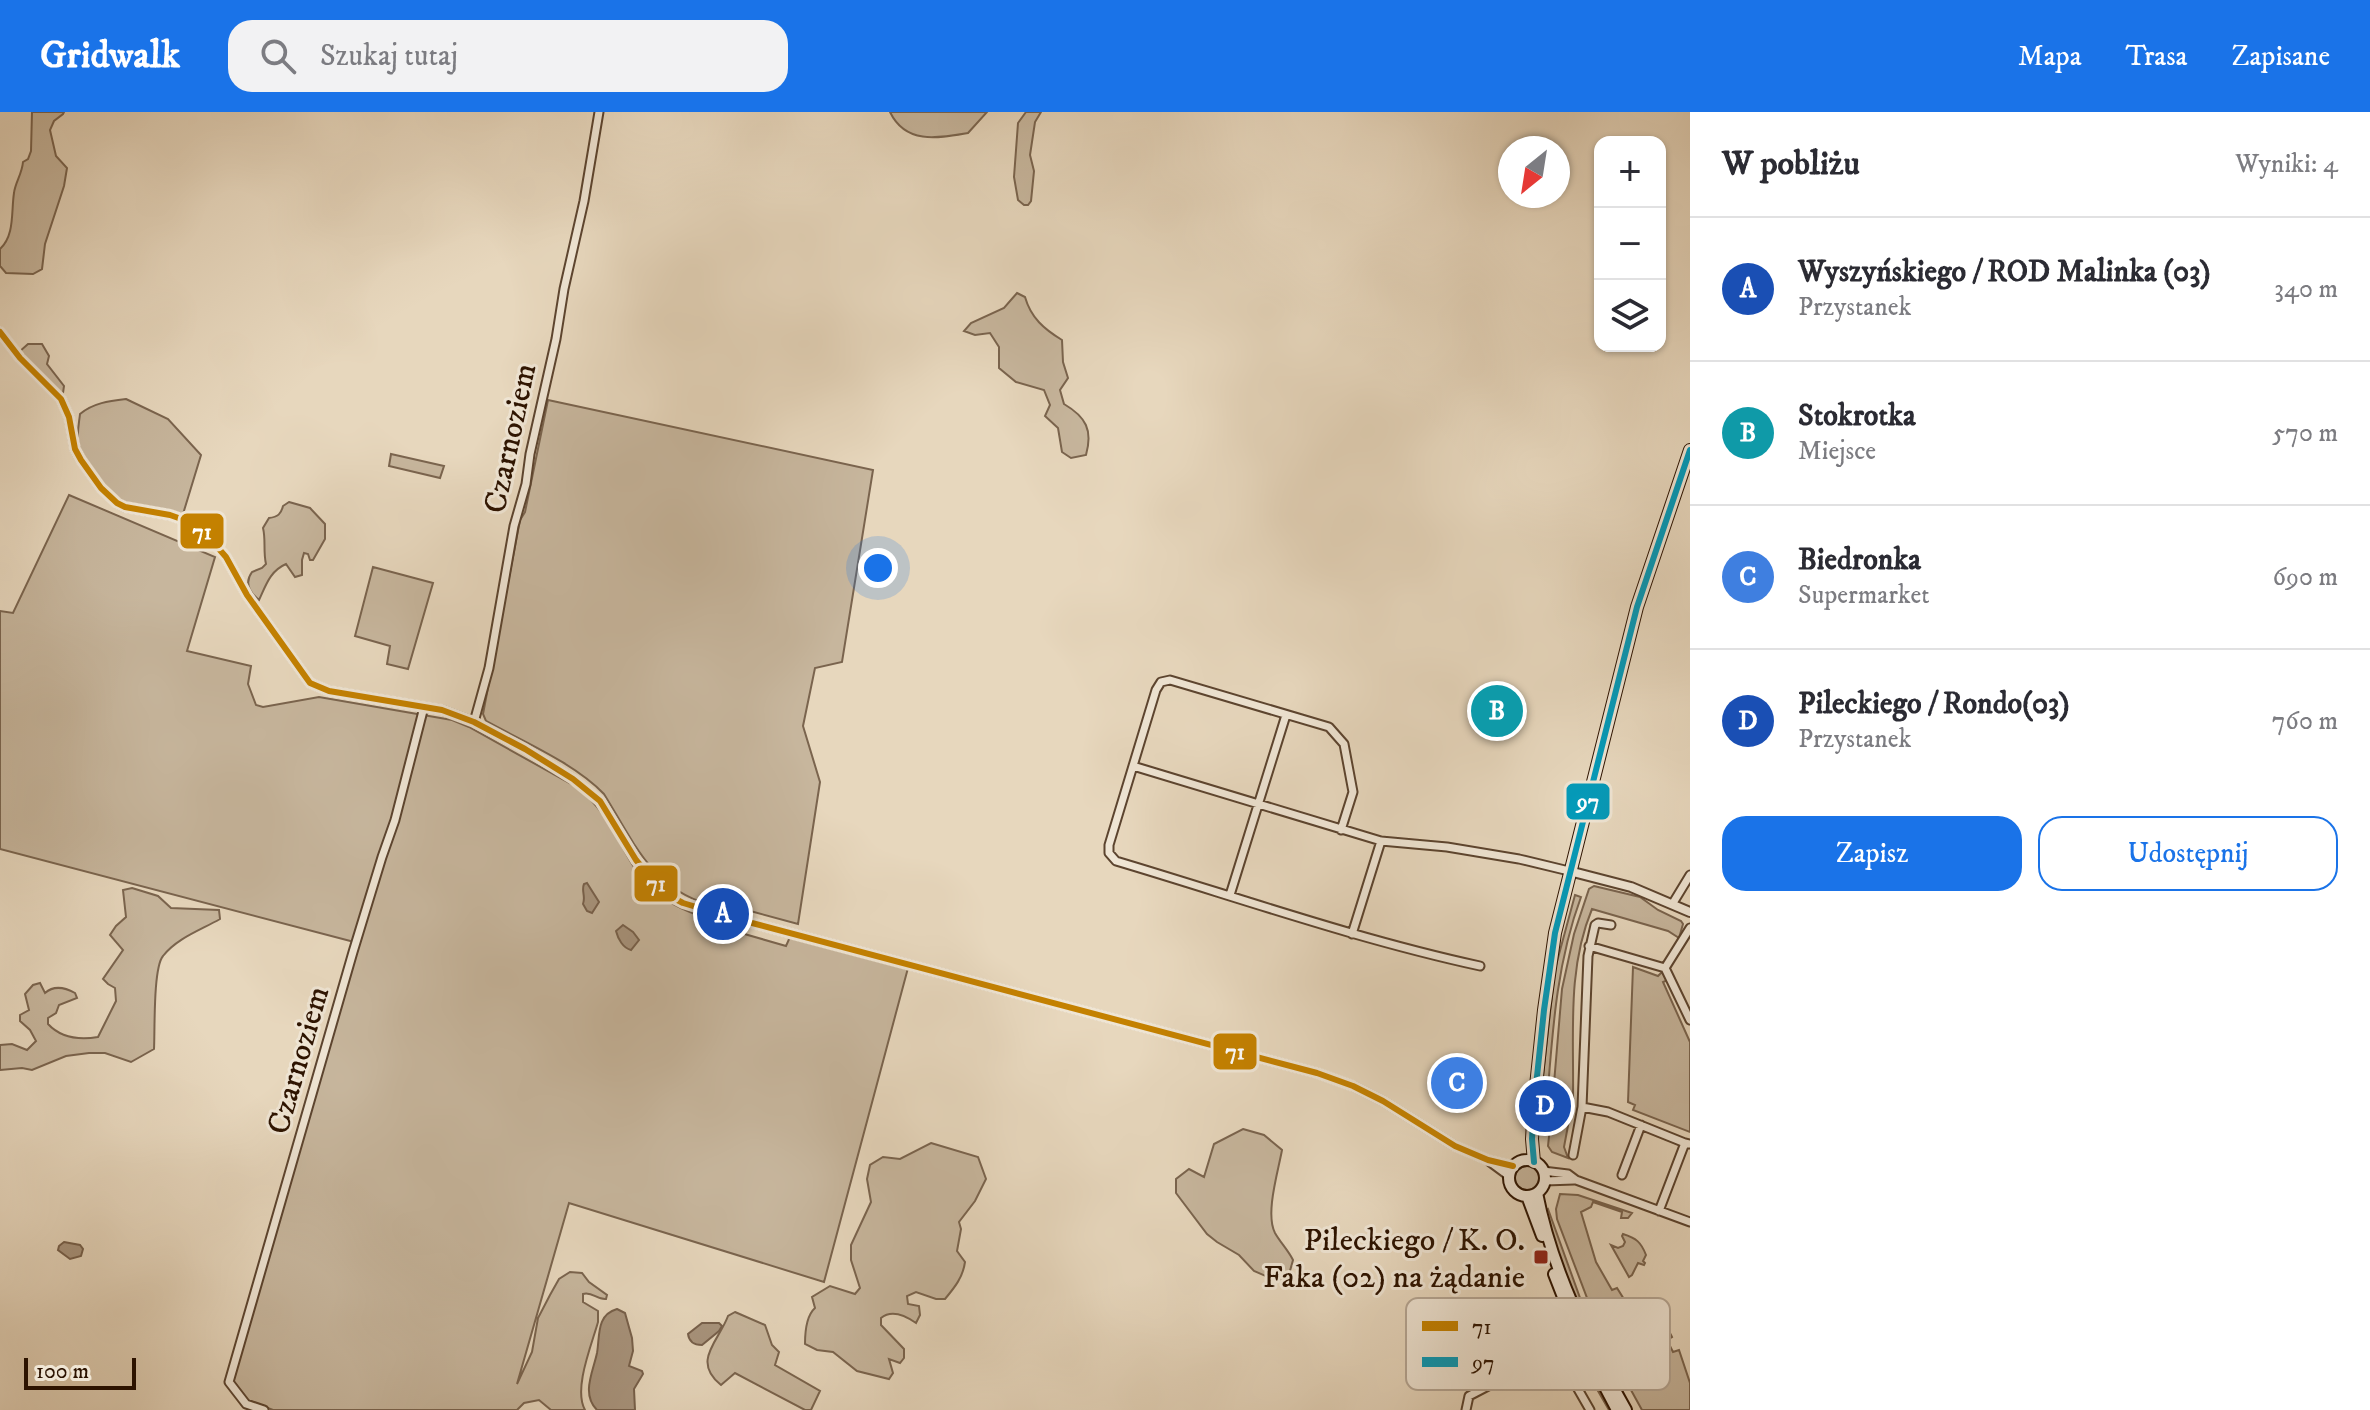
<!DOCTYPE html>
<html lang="pl">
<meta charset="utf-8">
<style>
body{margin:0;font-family:"IM FELL DW Pica",serif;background:#f2f2f3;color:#2b2b33}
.controls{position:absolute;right:24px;top:24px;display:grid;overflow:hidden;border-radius:16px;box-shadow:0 2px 6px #0004}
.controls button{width:72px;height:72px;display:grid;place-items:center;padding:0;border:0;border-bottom:2px solid #e1e1e2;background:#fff;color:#2b2b33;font:40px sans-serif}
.compass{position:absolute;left:1498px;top:24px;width:72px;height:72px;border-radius:50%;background:#fff;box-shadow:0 2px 6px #0004;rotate:210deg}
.scale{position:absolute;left:24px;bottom:20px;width:112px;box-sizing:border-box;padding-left:8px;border:4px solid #2d1300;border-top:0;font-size:22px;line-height:28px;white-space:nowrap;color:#2d1300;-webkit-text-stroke:6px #efe5d4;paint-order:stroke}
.you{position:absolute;left:878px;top:456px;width:28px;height:28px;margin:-20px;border:6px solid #fff;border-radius:50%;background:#1a73e8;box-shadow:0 0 0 12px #1a73e833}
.badge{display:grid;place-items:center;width:52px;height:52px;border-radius:50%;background:#1a73e8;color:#fff;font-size:26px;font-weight:700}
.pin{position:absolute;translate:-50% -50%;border:4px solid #fff;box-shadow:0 2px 8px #0006}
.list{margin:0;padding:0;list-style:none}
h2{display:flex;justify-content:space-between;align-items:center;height:104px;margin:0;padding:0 32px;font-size:34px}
h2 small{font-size:26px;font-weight:400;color:#7c7c81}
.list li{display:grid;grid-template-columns:52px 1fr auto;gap:24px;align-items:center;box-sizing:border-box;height:144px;padding:0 32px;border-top:2px solid #e1e1e2}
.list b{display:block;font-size:30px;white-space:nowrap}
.list p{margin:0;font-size:26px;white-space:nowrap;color:#7c7c81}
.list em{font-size:26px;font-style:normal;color:#7c7c81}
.actions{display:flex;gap:16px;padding:24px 32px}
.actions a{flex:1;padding:18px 0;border:2px solid #1a73e8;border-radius:24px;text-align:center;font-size:28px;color:#1a73e8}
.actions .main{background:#1a73e8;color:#fff}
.icon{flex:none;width:44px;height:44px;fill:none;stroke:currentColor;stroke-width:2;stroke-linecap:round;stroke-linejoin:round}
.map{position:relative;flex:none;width:1690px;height:1298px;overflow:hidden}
header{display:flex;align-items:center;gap:48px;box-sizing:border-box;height:112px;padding:0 40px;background:#1a73e8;color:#fff}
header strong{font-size:38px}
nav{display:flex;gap:44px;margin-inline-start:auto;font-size:28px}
.search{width:560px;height:72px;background:#f2f2f3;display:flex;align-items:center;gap:20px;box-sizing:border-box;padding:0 28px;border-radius:24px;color:#7c7c81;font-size:30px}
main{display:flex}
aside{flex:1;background:#fff}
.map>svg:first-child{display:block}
</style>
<header>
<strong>Gridwalk</strong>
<div class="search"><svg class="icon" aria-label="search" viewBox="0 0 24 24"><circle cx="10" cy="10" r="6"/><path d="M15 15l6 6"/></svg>Szukaj tutaj</div>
<nav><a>Mapa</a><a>Trasa</a><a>Zapisane</a></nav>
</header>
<main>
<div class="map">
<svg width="1690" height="1298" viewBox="0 0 1690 1298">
<rect width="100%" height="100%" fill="#e7d7bd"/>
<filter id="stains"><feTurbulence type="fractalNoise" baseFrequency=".0025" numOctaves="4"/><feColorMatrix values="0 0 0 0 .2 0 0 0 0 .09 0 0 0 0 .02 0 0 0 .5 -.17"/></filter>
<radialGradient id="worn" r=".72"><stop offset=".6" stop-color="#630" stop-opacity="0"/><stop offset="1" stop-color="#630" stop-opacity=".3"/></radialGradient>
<path fill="#c7b69d" stroke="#7a644e" stroke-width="2" d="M 32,0 L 64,0 L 63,2 L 54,9 L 50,18 L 56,44 L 67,56 L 64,74 L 45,132 L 42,157 L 33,162 L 6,161 L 0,154 L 0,137 C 15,123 11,100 14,81 C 15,71 22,62 23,50 L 28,47 L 31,39 Z
M 890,0 L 987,0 L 968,21 C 939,26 906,33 890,0 Z
M 1026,0 L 1041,0 L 1035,10 L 1030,43 L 1034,59 L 1031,89 L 1028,93 L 1024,93 L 1018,88 L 1014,65 L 1018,11 Z
M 1017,181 L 1025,185 C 1031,206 1044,217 1062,228 L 1063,250 L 1068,266 L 1060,278 L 1064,292 C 1086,305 1093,318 1086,343 L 1071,346 L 1062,340 L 1058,316 L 1045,304 L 1050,293 L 1044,278 L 1016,270 L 999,256 L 999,235 L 990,221 L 975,223 L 964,219 L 971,211 L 1004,196 Z
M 28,232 L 42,232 L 49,244 L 47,252 L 64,274 L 63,281 L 60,283 L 19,240 Z
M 126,287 L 168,307 L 201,343 L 183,402 C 167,399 148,399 133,394 C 112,387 84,355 79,334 C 76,324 79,312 80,302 C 93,291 109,289 126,287 Z
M 548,288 L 873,358 L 842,550 L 815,556 L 803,614 L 820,670 L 798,812 L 710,788 L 708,792 C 652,777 632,727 604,682 C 574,651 524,630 486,609 L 483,602 L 520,408 L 525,400 Z
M 391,342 L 444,354 L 440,366 L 389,354 Z
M 69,383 L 215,445 L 187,539 L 251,554 L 248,572 L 256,593 L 263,595 L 319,585 L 452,608 L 469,615 L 580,677 C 593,689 603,701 612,716 C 623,735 633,758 649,774 C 671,796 700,804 727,814 L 727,817 L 786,834 L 790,825 L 908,856 L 824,1170 L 569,1091 L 517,1272 L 532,1240 L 538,1206 L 550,1183 L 559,1167 L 570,1160 L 582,1161 L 589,1170 L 607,1183 L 606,1187 C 597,1188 592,1179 583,1182 L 583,1190 L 598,1199 L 598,1210 C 592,1232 573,1277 585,1298 L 551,1298 L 539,1288 L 524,1291 L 517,1298 L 273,1298 L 245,1287 L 233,1268 L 256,1180 L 358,831 L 0,737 L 0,499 L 13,501 Z
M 289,390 L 310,396 L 325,412 L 325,427 L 313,448 L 310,448 L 308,442 L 304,441 L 302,448 L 302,463 L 295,465 L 286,452 C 270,459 266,473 259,488 C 249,480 244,471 252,460 L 262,456 L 266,452 C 263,439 266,428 263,416 L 269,406 C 278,405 281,402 283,394 Z
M 373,455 L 433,471 L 408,557 L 387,552 L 390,534 L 355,524 Z
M 1594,774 L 1640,785 L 1658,798 L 1681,809 L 1683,812 L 1679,826 L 1668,819 L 1592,797 C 1567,857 1574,921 1573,985 L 1554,984 L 1553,983 L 1562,877 L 1574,822 L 1589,777 Z
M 132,776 L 158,784 L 171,796 L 219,798 L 220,807 C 201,818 177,826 163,844 C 153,856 155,919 154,937 L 131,950 L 105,941 L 89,941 L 66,944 L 32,958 L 22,956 L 0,958 L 0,933 L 12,932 L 27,938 L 36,929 L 30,918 L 20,909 L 20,903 L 29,898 L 25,882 L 33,873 L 40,871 L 45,881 C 54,873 66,876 75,881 L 77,886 L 59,893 L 56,901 L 48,906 L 48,912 C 61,926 80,928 98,925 L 116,889 L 115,876 L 108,872 L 103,867 L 123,838 L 110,823 L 116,814 L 126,805 L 123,778 Z
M 1575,783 L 1581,785 C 1558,847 1553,911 1548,977 L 1545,977 L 1543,963 L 1555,857 Z
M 1633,855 L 1658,864 L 1662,860 L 1668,868 L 1663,870 L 1690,930 L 1690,1020 L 1633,998 L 1635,993 L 1628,990 Z
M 1553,986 L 1573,987 L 1564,1035 L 1568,1046 L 1552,1040 L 1548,1034 Z
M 1243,1017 L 1264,1023 L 1282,1038 C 1278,1060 1265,1102 1275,1121 C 1280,1130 1288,1138 1293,1148 L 1288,1166 L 1275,1168 L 1254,1159 L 1239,1143 L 1217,1130 L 1207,1122 L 1176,1081 L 1176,1067 L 1189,1057 L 1204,1065 L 1214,1032 Z
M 931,1031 L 978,1045 L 986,1067 L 975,1089 L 959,1110 L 961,1117 L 957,1139 L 965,1150 C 963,1165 955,1175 945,1187 L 936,1187 L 916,1180 L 907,1184 L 908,1192 L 919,1194 L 920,1203 L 916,1211 C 906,1204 892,1197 881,1206 L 881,1213 L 904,1237 L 904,1246 L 900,1251 L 889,1247 L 893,1261 L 889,1267 L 857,1259 L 833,1240 L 817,1238 L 805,1232 C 805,1220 806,1204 815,1196 L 812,1185 L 830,1174 L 855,1182 L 860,1176 L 851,1148 L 851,1133 L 871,1090 L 867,1067 L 870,1053 L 883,1045 L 900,1047 Z
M1515 1066a12 12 0 1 1 24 0a12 12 0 1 1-24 0Z
M 1560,1082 L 1578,1083 L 1632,1101 L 1628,1106 L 1621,1106 L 1622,1100 L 1593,1090 L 1591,1095 L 1581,1100 L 1596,1150 L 1612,1178 L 1617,1176 L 1632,1200 L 1631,1204 L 1600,1220 L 1557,1107 L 1556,1097 Z
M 1548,1097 L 1584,1197 L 1578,1200 L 1544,1099 Z
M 1623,1122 C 1636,1126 1641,1130 1646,1143 L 1643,1149 L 1645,1151 L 1644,1153 L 1638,1151 L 1632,1163 L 1629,1165 L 1611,1133 L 1618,1136 L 1623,1134 L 1625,1130 L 1622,1124 Z
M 735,1200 L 765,1213 L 772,1233 L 779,1240 L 775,1253 L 820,1279 L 811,1298 L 805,1298 L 735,1261 L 721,1273 C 691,1249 719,1229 728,1204 Z
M 1645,1205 C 1658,1205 1667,1214 1672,1225 L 1667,1228 L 1673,1240 L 1679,1238 L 1690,1271 L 1690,1298 L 1642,1298 L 1605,1231 L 1605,1227 L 1622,1218 L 1622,1216 L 1625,1215 L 1628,1220 L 1646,1212 L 1643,1206 Z
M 1572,1234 L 1579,1236 L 1613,1298 L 1609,1298 Z"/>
<path fill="#a8947d" stroke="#77604b" stroke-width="2" d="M 587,771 L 599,790 L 592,801 L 587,799 L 583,792 C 586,784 581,779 584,772 Z
M 623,813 L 633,820 L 639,828 L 631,838 C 623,836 618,827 616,819 Z
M 64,1130 L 80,1133 L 83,1137 L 81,1144 L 70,1147 L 58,1138 L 59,1134 Z
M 617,1197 L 625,1201 L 632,1226 L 633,1239 L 629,1254 L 642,1259 L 643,1262 L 634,1277 L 635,1298 L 597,1298 C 581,1282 593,1260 597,1241 C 600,1224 596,1203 617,1197 Z
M 702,1211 L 719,1211 L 722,1214 L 719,1219 L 702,1233 C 694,1233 689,1230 688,1222 Z"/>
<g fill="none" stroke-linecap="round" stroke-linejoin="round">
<defs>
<path id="minor" d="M 0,220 L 20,246 L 61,287 L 69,305 L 75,337 L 81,348 L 101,376 L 117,391 L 125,395 L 170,403 L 187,409 L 205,421 L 226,445 L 247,483 L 310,571 L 329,579 L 442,598 L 474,610 L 525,637 L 573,667 L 600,689 L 636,748 L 664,781 L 683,791 L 733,806 L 1317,961 L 1353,974 L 1383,989 L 1455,1034 L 1488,1048 L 1513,1054
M 474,610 L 489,556 L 514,414 L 526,372 L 530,342 L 556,227 L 564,177 L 584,89 L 599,0
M 1133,654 L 1381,729 L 1447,735 L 1519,747 L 1569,759
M 1341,718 L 1353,680 L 1344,632 L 1329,615 L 1170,568 L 1161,570 L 1156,578 L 1109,733 L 1109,741 L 1116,749 C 1237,785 1356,827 1480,854
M 1230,783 L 1286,603
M 1673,791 L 1690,763
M 1690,816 L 1665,856 L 1690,908
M 1352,822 L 1381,729
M 1589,834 L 1665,856
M 1582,995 L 1588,844 L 1595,813 L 1598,811 L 1611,813
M 1573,1043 L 1582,995 L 1608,1000 L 1685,1031
M 1490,1050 L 1509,1064
M 1543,1059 L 1568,1062 L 1576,1068 L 1690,1110
M 1622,1063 L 1641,1013
M 1545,1069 L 1574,1068
M 1659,1099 L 1685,1031 L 1690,1032
M 1555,1237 L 1590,1298
M 264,1298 L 246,1292 L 229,1270 L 353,840 L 382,745 L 395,708 L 424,595
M 1466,1298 L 1469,1284 L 1582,1225"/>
<path id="tertiary" d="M 1569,759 L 1631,775 L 1690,800"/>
<path id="secondary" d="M1509 1066a18 18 0 1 1 36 0a18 18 0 1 1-36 0Z
M 1534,1050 L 1532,1027 L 1534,993 L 1544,898 L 1555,821 L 1637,495 L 1690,338
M 1537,1081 C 1552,1158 1588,1230 1626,1298
M 1527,1084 L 1542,1124
M 1554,1162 L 1579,1226 L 1617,1298"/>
</defs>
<use href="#minor" stroke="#5c442f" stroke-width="11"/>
<use href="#tertiary" stroke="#5c442f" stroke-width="12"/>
<use href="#secondary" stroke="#2d1300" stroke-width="14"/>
<use href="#minor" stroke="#efe5d4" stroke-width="7"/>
<use href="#tertiary" stroke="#efe5d4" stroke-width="8"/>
<use href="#secondary" stroke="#efe5d4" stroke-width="10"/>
<defs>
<path id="bus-1" d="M 0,220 L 20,246 L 61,287 L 69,305 L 75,337 L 81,348 L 101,376 L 117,391 L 125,395 L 170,403 L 187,409 L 205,421 L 226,445 L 247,483 L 310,571 L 329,579 L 442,598 L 474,610 L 525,637 L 573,667 L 600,689 L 636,748 L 664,781 L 683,791 L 733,806 L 1317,961 L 1353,974 L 1383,989 L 1455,1034 L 1488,1048 L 1513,1054"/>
<path id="bus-2" d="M 1534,1050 L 1532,1027 L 1534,993 L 1544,898 L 1555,821 L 1637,495 L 1690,338"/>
</defs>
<use href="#bus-1" stroke="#efe5d4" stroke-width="12"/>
<use href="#bus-2" stroke="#efe5d4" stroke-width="12"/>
<use href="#bus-1" stroke="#c48100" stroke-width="6"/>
<use href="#bus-2" stroke="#049ab9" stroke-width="6"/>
</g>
<rect fill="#8f2418" stroke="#efe5d4" stroke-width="3" x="1533" y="1137" width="16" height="16" rx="4"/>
<g text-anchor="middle" stroke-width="6" stroke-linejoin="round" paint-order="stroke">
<g font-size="32" fill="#2d1300" stroke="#efe5d4">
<text transform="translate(509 326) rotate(-78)" y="11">Czarnoziem</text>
<text transform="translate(297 948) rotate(-74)" y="11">Czarnoziem</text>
</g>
<g font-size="32" fill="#2d1300" stroke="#efe5d4" text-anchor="end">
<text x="1525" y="1138">Pileckiego / K. O.<tspan x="1525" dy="37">Faka (02) na żądanie</tspan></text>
</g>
</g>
<rect x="1406" y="1186" width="264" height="92" rx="12" fill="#efe5d4" stroke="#b5a694" stroke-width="2"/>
<rect x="1422" y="1209" width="36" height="10" fill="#c48100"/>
<rect x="1422" y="1245" width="36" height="10" fill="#049ab9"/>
<g font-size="22" fill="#2d1300">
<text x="1472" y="1222">71</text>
<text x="1472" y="1258">97</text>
</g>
<g stroke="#efe5d4" stroke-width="3">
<rect x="179" y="400" width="46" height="38" rx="8" fill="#c48100"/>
<rect x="1565" y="670" width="46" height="39" rx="8" fill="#049ab9"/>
<rect x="633" y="752" width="46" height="39" rx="8" fill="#c48100"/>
<rect x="1212" y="920" width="46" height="39" rx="8" fill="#c48100"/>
</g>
<g font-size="22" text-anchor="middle" font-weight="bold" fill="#fff">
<text x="202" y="427">71</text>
<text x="1588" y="697">97</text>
<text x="656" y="779">71</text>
<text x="1235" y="947">71</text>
</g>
<rect width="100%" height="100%" filter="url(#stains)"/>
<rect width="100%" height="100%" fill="url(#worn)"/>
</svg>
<div class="controls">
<button>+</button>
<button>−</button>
<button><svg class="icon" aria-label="layers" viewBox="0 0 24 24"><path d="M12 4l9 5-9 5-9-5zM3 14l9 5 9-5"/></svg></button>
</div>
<svg class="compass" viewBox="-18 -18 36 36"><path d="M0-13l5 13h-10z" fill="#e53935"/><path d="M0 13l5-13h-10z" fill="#7c7c81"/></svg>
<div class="scale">100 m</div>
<div class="you"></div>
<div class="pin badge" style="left:723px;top:802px;background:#1a4fb4">A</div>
<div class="pin badge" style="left:1497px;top:599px;background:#0f9aa8">B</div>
<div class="pin badge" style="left:1457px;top:971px;background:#3f7fe0">C</div>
<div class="pin badge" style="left:1545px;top:994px;background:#1a4fb4">D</div>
</div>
<aside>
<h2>W pobliżu<small>Wyniki: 4</small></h2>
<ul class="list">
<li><span class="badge" style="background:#1a4fb4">A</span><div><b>Wyszyńskiego / ROD Malinka (03)</b><p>Przystanek</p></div><em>340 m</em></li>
<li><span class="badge" style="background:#0f9aa8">B</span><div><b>Stokrotka</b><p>Miejsce</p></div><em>570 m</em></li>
<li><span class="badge" style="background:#3f7fe0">C</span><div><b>Biedronka</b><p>Supermarket</p></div><em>690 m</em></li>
<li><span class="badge" style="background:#1a4fb4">D</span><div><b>Pileckiego / Rondo(03)</b><p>Przystanek</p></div><em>760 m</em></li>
</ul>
<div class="actions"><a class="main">Zapisz</a><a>Udostępnij</a></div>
</aside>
</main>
